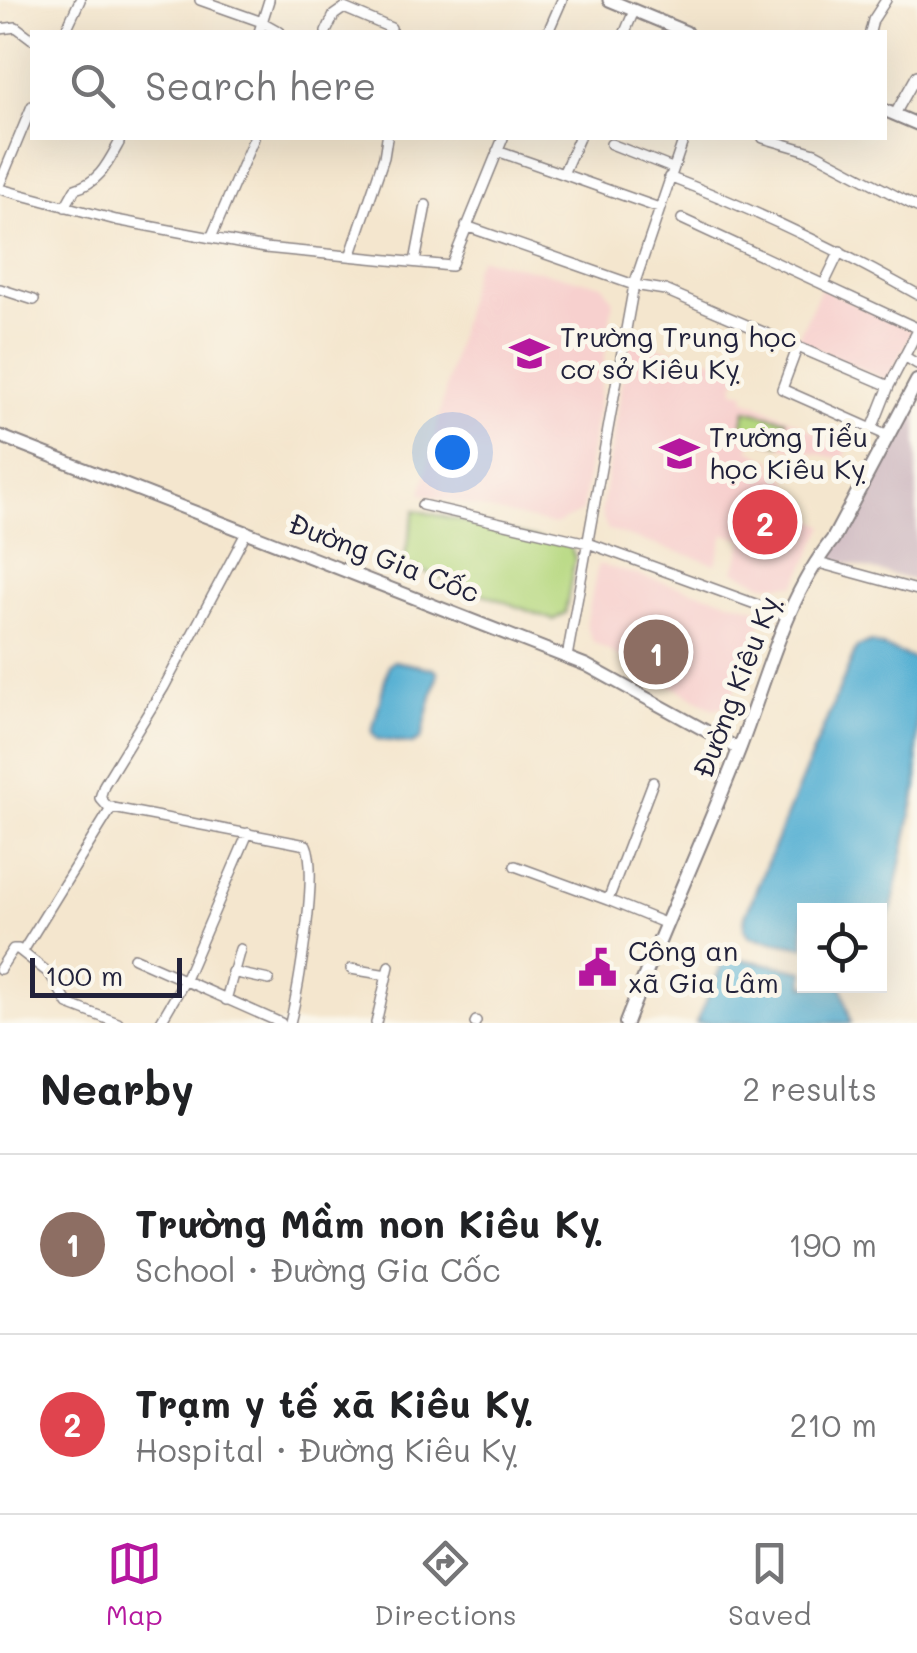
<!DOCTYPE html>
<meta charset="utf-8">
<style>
body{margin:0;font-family:Mali,sans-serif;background:#f2f2f2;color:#202124}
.controls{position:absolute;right:30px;bottom:30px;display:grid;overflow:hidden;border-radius:0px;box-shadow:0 10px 40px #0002}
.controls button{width:90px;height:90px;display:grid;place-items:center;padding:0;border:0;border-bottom:2px solid #e0e0e0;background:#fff;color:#202124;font:50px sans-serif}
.scale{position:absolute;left:30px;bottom:25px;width:152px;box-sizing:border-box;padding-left:10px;border:5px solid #22223b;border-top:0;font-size:28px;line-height:35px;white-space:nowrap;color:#22223b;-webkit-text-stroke:8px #fbf7ec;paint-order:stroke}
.you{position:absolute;left:452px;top:452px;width:35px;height:35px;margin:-25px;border:8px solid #fff;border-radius:50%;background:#1a73e8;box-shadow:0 0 0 15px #1a73e833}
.badge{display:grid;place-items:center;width:65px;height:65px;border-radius:50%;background:#b5179e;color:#fff;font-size:32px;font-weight:700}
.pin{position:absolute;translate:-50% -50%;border:5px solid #fff;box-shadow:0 2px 10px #0006}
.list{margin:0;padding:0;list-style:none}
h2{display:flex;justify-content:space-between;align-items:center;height:130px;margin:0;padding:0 40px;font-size:42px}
h2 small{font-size:32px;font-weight:400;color:#757577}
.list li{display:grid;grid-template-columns:65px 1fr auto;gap:30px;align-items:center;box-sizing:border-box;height:180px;padding:0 40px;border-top:2px solid #e0e0e0}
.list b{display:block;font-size:38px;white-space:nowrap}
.list p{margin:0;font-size:32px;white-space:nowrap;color:#757577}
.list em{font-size:32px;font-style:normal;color:#757577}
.icon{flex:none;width:55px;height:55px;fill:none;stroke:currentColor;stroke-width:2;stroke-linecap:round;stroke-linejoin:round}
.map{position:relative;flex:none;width:917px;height:1023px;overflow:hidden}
.search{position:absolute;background:#fff;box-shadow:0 10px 40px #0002;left:30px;right:30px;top:30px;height:110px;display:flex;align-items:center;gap:25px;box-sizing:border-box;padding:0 35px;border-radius:0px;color:#757577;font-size:38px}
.sheet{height:490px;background:#fff}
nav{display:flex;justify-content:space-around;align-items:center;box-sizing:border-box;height:140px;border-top:2px solid #e0e0e0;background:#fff;font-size:28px;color:#757577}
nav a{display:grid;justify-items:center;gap:5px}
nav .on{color:#b5179e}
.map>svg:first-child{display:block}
</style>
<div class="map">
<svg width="917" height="1023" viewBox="0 0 917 1023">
<rect width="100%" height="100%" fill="#fbf7ec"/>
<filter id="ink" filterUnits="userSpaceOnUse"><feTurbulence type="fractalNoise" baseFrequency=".01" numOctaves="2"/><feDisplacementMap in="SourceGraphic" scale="20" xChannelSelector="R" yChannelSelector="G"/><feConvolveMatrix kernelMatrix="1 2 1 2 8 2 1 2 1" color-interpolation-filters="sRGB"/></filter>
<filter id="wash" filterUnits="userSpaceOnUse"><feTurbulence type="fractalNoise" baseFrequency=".0048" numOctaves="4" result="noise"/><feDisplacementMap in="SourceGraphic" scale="40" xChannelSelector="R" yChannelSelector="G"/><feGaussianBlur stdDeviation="2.25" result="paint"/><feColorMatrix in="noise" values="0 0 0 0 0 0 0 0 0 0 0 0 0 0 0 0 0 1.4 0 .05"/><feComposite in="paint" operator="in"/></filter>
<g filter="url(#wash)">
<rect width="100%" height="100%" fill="#f4e6ce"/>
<path fill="#f7d0ce" d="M 480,258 L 603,285 L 613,300 L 582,512 L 554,525 L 421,494 L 474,268 Z
M 821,288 L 913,331 L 887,381 L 797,340 Z
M 629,341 L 739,365 L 734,390 L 745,392 L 744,399 L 791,419 L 847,450 L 844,459 L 753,441 L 749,450 L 773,461 L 772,470 L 790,481 L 781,504 L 825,526 L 795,585 L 763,584 L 734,571 L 744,539 L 724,534 L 716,564 L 608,530 L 601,514 Z
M 598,564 L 755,608 L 762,620 L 729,704 L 714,709 L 593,642 L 586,625 Z"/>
<path fill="#d2bec4" d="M 917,403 L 917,581 L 830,559 Z"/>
<path fill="#b6d87f" stroke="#6c7d5d" stroke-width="2.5" d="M 746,410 L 786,420 L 780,444 L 740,434 Z
M 415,510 L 570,546 L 575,558 L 565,613 L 553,620 L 403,564 Z"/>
<path fill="#56b0d3" stroke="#3c6987" stroke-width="2.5" d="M 871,642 L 917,660 L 917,785 L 892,908 L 880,942 L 880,911 L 804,911 L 804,947 L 750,937 L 744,929 L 745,916 L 857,647 Z
M 394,661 L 434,669 L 438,673 L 421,739 L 412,744 L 377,739 L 372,732 L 389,664 Z
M 728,952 L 741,959 L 804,971 L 804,986 L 842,986 L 851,1023 L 696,1023 Z"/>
</g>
<g filter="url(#ink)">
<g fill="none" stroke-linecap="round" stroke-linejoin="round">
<defs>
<path id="minor" d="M 200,0 L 262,22 L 280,32
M 0,29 L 16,27 L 32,39
M 65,32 L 80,0
M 259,32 L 269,0
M 326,32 L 334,15 L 344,8 L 391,28
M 548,32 L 562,0
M 625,32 L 634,11
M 870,32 L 873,20 L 886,0
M 895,114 L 917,75
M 579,138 L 563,174 L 659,208
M 763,138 L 815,153 L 917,207
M 611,144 L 672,168
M 497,151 L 563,174
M 669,177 C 755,210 837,249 917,294
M 0,183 L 32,106
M 0,189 L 116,220 L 265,248 L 451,266 L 503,138
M 65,207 L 75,189 C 99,182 107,165 119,143
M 682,219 L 917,328
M 466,226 L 634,285 L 684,138
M 211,238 L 254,138
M 351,254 L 384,157 L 387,138
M 415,262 L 426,205
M 824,284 L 840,251
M 0,289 L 34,300
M 798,346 L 782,389 L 888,436
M 904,356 L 917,364
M 872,429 L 889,386
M 422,505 L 588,543 L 788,616
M 247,531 L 164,687 L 104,785 L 100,798 L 108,807 L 306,845 C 319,872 298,991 290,1023
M 815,562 L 917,590
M 567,657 L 634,285 L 665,290 L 889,386 L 917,332
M 653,782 L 608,900 L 667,924
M 515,866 L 608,900
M 23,951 L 112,807
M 134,958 L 281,1023
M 0,969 L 13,949 L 18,949 L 50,974 L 68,1004 L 118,1023
M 351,969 L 387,975
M 232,972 L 269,980
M 226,1000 L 240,949
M 160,1023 L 184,982 L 248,833
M 376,1023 L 389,966
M 475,1023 L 476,1021"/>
<path id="tertiary" d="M 609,0 L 686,32
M 884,110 L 917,124
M 0,436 L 586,665 L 739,749"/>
<path id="secondary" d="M 626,1023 C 662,930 704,840 740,747 C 767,677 785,599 833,539 L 917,381"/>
</defs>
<use href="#minor" stroke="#8b8484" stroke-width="12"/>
<use href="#tertiary" stroke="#8b8484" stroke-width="15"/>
<use href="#secondary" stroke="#8b8484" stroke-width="16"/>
<use href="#minor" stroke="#fff" stroke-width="9"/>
<use href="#tertiary" stroke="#fff" stroke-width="11"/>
<use href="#secondary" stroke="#fff" stroke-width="12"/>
</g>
</g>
<defs>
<symbol id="school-bare" viewBox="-9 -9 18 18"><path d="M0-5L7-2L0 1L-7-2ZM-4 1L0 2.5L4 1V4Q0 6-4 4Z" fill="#b5179e" stroke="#fbf7ec" stroke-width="2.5" paint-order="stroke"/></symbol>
<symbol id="civic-bare" viewBox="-9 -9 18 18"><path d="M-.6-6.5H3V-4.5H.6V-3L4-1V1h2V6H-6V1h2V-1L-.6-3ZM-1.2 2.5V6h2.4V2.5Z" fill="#b5179e" stroke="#fbf7ec" stroke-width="2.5" paint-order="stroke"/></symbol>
</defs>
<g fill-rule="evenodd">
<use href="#school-bare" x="502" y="326" width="55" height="55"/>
<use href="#school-bare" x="652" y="426" width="55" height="55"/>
<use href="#civic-bare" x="570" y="940" width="55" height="55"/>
</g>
<g text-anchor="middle" stroke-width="10" stroke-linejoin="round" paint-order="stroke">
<g font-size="28" fill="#22223b" stroke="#fbf7ec" text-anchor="start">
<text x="560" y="347">Trường Trung học<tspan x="560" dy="32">cơ sở Kiêu Kỵ</tspan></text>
<text x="709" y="447">Trường Tiểu<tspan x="709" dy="32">học Kiêu Kỵ</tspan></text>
<text x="628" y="961">Công an<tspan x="628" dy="32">xã Gia Lâm</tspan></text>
</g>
<g font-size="28" fill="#22223b" stroke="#fbf7ec">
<text transform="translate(384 558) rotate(21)" y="10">Đường Gia Cốc</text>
<text transform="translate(736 687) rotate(-69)" y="10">Đường Kiêu Kỵ</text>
</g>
</g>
</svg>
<div class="controls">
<button><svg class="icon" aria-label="locate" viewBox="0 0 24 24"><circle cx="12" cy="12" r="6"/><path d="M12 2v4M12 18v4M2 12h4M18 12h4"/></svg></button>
</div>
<div class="scale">100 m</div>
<div class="you"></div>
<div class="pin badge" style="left:656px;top:652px;background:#8d6e63">1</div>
<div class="pin badge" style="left:765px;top:522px;background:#e0444e">2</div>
<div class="search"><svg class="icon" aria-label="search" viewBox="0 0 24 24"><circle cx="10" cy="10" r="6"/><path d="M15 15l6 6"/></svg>Search here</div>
</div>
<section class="sheet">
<h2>Nearby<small>2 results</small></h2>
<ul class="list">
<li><span class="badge" style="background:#8d6e63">1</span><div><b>Trường Mầm non Kiêu Kỵ</b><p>School · Đường Gia Cốc</p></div><em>190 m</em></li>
<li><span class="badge" style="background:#e0444e">2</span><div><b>Trạm y tế xã Kiêu Kỵ</b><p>Hospital · Đường Kiêu Kỵ</p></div><em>210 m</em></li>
</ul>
</section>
<nav>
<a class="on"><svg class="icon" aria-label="map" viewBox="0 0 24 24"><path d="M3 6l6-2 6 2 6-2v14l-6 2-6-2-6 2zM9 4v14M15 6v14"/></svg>Map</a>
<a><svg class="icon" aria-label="directions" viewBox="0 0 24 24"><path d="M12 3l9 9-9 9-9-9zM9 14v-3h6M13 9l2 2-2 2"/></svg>Directions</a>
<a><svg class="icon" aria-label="saved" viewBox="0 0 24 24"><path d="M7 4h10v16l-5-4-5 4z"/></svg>Saved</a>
</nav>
